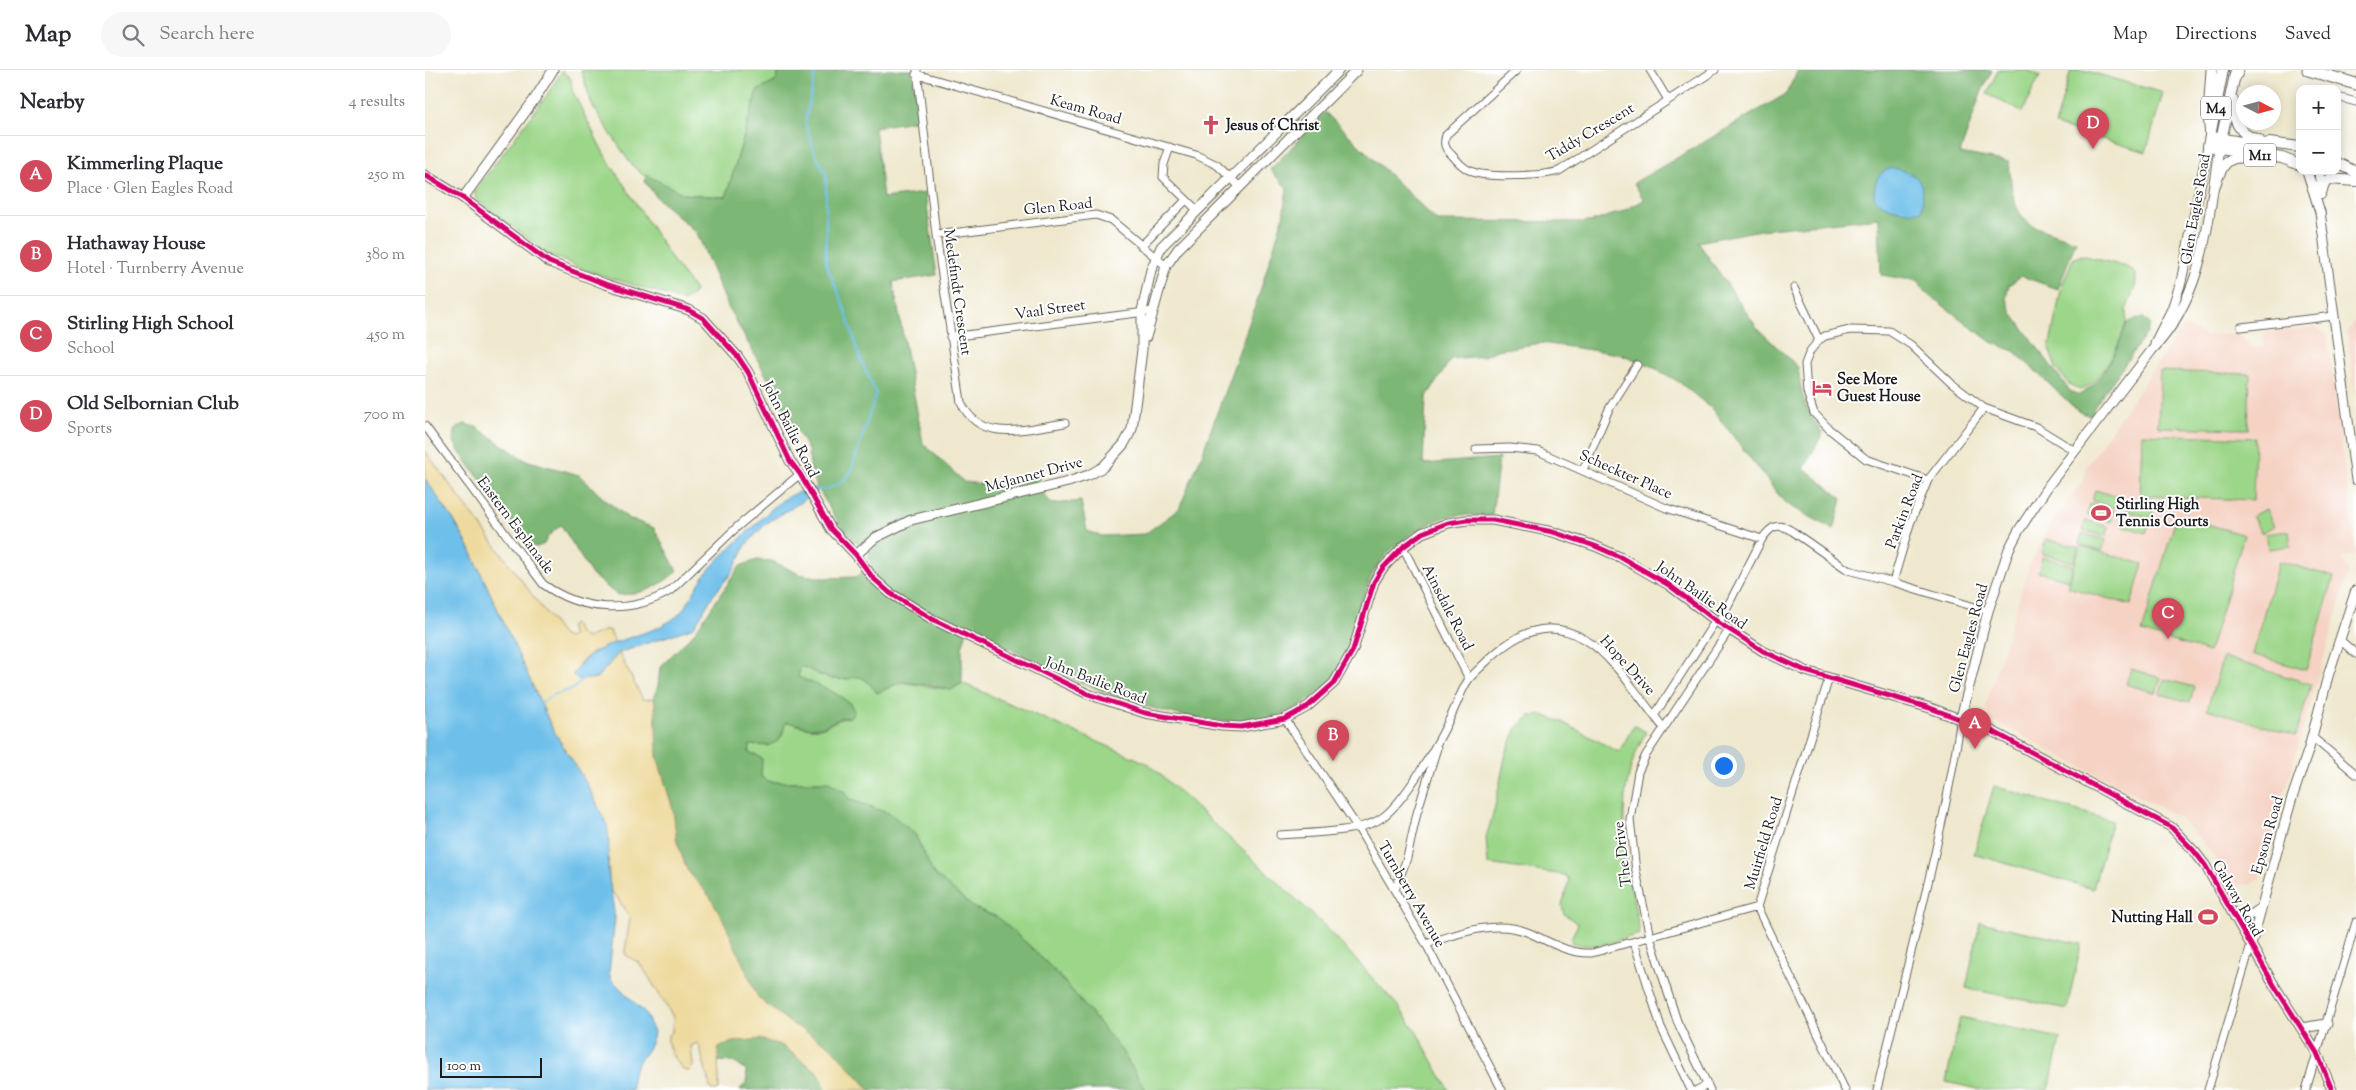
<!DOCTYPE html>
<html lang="en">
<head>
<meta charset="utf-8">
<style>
  :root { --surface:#fff; --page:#f7f7f7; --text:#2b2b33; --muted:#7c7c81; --line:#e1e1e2; --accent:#d1495b }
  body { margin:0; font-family:"Sorts Mill Goudy",serif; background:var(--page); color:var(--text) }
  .controls { position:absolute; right:15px; top:15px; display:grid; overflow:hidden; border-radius:10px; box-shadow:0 2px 12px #0003 }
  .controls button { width:45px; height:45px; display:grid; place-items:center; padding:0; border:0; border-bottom:1px solid var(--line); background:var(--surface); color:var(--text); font:25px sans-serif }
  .compass { position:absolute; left:1811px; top:15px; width:45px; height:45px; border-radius:50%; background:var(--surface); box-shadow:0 2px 12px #0003; rotate:96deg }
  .scale { position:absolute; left:15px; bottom:12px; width:102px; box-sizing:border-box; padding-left:5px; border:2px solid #1c1c1c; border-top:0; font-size:14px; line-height:18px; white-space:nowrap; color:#1c1c1c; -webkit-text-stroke:4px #fff; paint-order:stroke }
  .you { position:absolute; left:1298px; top:695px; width:18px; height:18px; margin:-12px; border:4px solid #fff; border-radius:50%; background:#1a73e8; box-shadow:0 0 0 8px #1a73e833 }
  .badge { display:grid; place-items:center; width:32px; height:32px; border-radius:50%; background:var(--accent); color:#fff; font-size:16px; font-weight:700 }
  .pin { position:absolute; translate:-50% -41px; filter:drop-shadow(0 1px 2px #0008) }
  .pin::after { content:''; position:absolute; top:26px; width:18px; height:15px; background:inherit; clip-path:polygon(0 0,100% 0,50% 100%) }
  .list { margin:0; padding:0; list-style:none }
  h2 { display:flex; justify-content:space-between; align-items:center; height:65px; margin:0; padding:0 20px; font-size:21px }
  h2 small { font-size:16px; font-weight:400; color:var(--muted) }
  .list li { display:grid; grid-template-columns:32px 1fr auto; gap:15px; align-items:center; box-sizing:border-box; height:80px; padding:0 20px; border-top:1px solid var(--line) }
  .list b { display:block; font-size:19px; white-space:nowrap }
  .list p { margin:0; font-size:16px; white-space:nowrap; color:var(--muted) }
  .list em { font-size:16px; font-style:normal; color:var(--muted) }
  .icon { flex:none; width:28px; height:28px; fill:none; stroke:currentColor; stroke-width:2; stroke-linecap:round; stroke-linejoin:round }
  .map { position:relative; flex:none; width:1931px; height:1020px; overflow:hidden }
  header { display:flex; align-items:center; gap:30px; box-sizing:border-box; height:70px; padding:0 25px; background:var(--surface); border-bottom:1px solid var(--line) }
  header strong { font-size:24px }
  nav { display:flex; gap:28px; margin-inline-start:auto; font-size:18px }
  .search { width:350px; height:45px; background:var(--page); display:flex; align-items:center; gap:12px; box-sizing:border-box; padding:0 18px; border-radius:28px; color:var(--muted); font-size:19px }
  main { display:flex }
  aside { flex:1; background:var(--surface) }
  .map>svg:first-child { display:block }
</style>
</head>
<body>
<header>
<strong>Map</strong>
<div class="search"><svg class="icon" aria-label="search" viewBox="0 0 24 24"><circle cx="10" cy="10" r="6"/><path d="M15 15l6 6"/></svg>Search here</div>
<nav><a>Map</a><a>Directions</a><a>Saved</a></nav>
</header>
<main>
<aside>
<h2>Nearby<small>4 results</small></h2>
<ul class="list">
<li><span class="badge">A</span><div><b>Kimmerling Plaque</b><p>Place · Glen Eagles Road</p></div><em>250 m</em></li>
<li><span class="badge">B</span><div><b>Hathaway House</b><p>Hotel · Turnberry Avenue</p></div><em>380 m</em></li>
<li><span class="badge">C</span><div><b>Stirling High School</b><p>School</p></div><em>450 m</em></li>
<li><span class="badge">D</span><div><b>Old Selbornian Club</b><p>Sports</p></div><em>700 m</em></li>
</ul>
</aside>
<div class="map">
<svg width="1931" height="1020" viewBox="0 0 1931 1020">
  <rect width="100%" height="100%" fill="#fff"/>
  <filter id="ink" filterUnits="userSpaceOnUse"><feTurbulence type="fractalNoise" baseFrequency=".02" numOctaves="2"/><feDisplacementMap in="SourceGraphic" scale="10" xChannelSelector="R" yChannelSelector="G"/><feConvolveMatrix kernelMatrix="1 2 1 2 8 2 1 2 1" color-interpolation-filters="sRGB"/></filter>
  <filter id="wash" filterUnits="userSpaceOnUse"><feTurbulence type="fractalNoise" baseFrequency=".0096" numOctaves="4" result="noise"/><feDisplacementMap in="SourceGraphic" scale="20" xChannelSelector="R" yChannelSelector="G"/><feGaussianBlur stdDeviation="1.12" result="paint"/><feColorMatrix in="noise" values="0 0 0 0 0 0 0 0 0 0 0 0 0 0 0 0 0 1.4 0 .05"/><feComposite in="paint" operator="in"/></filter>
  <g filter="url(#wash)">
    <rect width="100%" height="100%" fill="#efe8ce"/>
    <!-- built -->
    <path fill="#f5d2c2" d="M1931 251V329L1922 262Z
      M1758 256 1782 266 1799 264 1815 266 1828 277 1838 278 1840 263 1891 257 1902 265 1931 484 1918 489 1924 501 1835 808 1827 814 1812 816 1804 811 1784 779 1755 748 1565 649 1560 637 1604 497 1625 455 1659 410 1661 397Z"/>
    <!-- green -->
    <path fill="#9cd689" stroke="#5c7952" d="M156 0H355L350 12 332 21 301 127 259 124 220 107 205 93 167 35Z
      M1573 0H1603L1615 6 1597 42 1562 24Z
      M1646 0H1659L1738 23 1721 82 1630 55Z
      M137 1 146 9 147 20 178 82 250 194 270 220 268 225 257 231 245 226 163 201 125 185 51 129 49 122 122 25Z
      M1657 185 1702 197 1711 204C1712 217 1707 225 1702 237 1700 242 1702 247 1701 252 1696 274 1677 313 1655 320L1644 314 1631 298 1624 279 1637 215 1648 189Z
      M1735 301 1825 304 1823 359 1733 357Z
      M1717 364 1830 368 1828 430 1715 426Z
      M1670 420 1694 427 1690 438 1667 431Z
      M1705 431 1729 438 1726 448 1702 441Z
      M1665 434 1689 441 1686 452 1662 445Z
      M1841 439 1849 456 1836 463 1827 446Z
      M1701 445 1725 452 1721 463 1698 456Z
      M1752 445 1819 465 1784 582 1717 562Z
      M1661 450 1684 457 1681 467 1658 460Z
      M1864 461 1866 476 1843 479 1840 464Z
      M1657 463 1681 470 1677 481 1654 474Z
      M1621 469 1653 477 1649 492 1617 484Z
      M1655 476 1718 494 1706 535 1643 517Z
      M1617 487 1648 495 1644 510 1613 502Z
      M1854 491 1909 507 1881 600 1827 584Z
      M1798 587 1886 614 1871 666 1782 639Z
      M376 596C386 600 398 608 408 609 433 613 431 595 452 623L476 612 526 620 537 613 724 694 898 854 973 936 992 963 1024 1020H721L696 980 640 912 608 879 572 847 549 838 508 803 490 764 448 737 425 730 420 722 404 712H346L336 707 324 684 325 675 343 676 357 666 360 654 363 652C374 655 387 661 399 657 408 653 415 648 425 647L426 634 408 622 373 607Z
      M1706 599 1736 608 1731 623 1701 614Z
      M1739 609 1769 617 1765 632 1735 624Z
      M1118 645 1137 652 1194 682 1209 655 1221 662C1184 727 1202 794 1215 864 1192 870 1170 880 1147 873L1146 868 1153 854 1139 844 1137 835 1144 810 1140 805 1063 794 1061 767 1069 741 1081 683 1092 658 1104 646Z
      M1569 716 1687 751 1668 819 1549 784Z
      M1555 852 1656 874 1642 939 1541 918Z
      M1535 947 1635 968 1624 1020H1558L1521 1012Z"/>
    <!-- forest -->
    <path fill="#7db775" stroke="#4c6a48" d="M355 0H487L494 50 450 57 458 128 500 123 512 205 468 212 498 373 539 412 558 414 586 412 614 405 618 423 627 434 656 431 662 461 677 466 720 464 754 439 778 382 833 228 858 147 862 118 845 100 900 42 1012 151 1166 152 1196 142 1219 130 1209 113 1361 24 1373 0H1567L1556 23 1535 83 1584 92C1586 111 1586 140 1604 153 1612 159 1640 167 1651 171L1633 219 1596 206 1584 215 1581 229 1588 245 1645 321 1654 325C1681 310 1691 281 1702 253L1712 248H1719L1725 254 1722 263 1670 336 1665 346 1654 342 1589 281 1566 272 1499 221 1493 211 1456 205 1454 148 1335 160 1273 172 1333 259 1373 297C1377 329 1379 338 1398 363L1379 398 1417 429 1409 460 1360 433 1286 338 1254 312 1224 295 1195 284 1116 273 1072 280 1059 286 1026 289 1001 328 998 394 1074 388 1067 445C1054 446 1035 443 1022 447 993 456 959 479 946 507 940 519 937 533 933 546 927 567 922 588 909 606 828 713 633 602 543 558L537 578V613L526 620 504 615 476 612 452 623C431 595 433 613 409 609 398 608 386 600 376 596L373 607C386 613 429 627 429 643L425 647 416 648 397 657 386 658 363 652 360 654C355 677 345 676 325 675L324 683 332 685 337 689 336 707 346 712H404L420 722 425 730 466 744 490 764 508 803 549 838 572 847 608 879 640 912 696 980 721 1020H445L429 1002 333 928 285 827 262 800 252 772 248 740 232 686 230 632 228 628 233 616 235 597 269 563 315 496 332 490 347 491 374 504 399 508 430 507 447 495 444 489 445 482 426 468 409 446 387 408 383 380 304 239 272 163 233 129 220 112 221 105 259 124 301 127 332 21 350 12Z
      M40 354 51 357 100 390 154 405 177 427 203 448 229 458 252 501C233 518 218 524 192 525L167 505 136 455 123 466 119 474 112 477 105 476 35 383 28 370 31 358Z
      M335 969 356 975 393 1002 401 1020H314L322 1012 321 1000 308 992 293 991V978L308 972Z"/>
    <!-- sand -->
    <path fill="#eeda9e" stroke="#857b5d" d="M0 381 138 566 144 568 148 565 144 557 148 554 155 564 161 568 181 560 185 561 190 573 168 582 153 594 182 598 188 587 194 583 218 630 228 628 230 632 232 686 248 740 252 772 262 800 285 827 298 849 333 928 364 952 405 976 445 1020H401L393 1002 356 975 335 969 308 972 293 978 294 1020H286L274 975 272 973 266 976 268 996 264 1001 258 1000C250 990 241 978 243 965L247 962 248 947 220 901 214 893 201 885 200 881 205 849 192 827 185 822 183 789 172 733 161 713 128 660 44 477 28 449 0 409Z"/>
    <!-- water -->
    <path fill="#6ec0ea" stroke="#456e83" d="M1469 98C1496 105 1500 112 1497 140 1484 144 1458 138 1449 128 1449 113 1452 100 1469 98Z
      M0 409 28 449 44 477 128 660 161 713 182 755 184 770 183 802 190 848 184 903 186 909 220 943 229 962C227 986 204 989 207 1020H0Z
      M386 418H391L392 422 342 453 332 463 321 475 308 501 287 527 269 557 194 583 172 608 155 610 148 605C165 568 220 571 251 547 264 536 268 522 277 509 290 490 310 474 327 458 338 448 348 436 361 428 369 423 378 421 386 418Z"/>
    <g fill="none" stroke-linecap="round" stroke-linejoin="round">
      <!-- stream -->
      <path stroke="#6ec0ea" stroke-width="2" d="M391 0 380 53 392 88 401 104V194L419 236 434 285 451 324 426 402C416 414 408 419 392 420
        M115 633 127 625 148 619 157 609"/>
    </g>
  </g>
  <g filter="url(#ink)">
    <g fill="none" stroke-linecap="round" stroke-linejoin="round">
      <defs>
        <path id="minor" d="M492 0 511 165 536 332C555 375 602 358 640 353
          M1092 0 1021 65C1018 74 1020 79 1027 85 1033 92 1039 99 1048 102 1062 108 1119 106 1134 101L1290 0
          M1225 0 1243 30
          M491 4 771 85 792 95 814 116
          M1912 27 1931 32
          M745 77 739 94 738 107 772 140
          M511 165 671 145 686 150 741 196
          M716 176 761 130
          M1369 218 1394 270
          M1816 257 1909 246
          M525 267 728 241
          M0 356 118 514C155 541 205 545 245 521L312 457 375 404
          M1051 379 1085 378 1113 381 1241 438 1337 469
          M1158 400 1184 339 1212 295
          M1503 410 1441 389 1404 359 1389 343 1382 322 1380 294 1385 281 1394 270 1400 266 1425 260 1464 261 1486 275 1526 313 1559 338 1611 357 1650 381
          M978 477 1044 609
          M1468 512 1485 454 1503 410 1559 338
          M1294 553 1337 469C1346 456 1353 452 1367 461L1423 500 1468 512 1563 541
          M1916 571 1931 584
          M1404 608 1332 837 1420 1020
          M1229 646 1291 550
          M860 649 933 758 1001 874 1077 1020
          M1886 666 1931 704
          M855 765C882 763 933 763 955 749 978 735 1012 675 1024 650 1031 637 1036 620 1044 609 1049 603 1055 598 1060 593 1089 564 1122 546 1161 570 1189 587 1217 632 1239 658
          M970 820 982 788 992 743 1012 678
          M1209 872 1236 957 1266 1020
          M1001 874C1032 864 1070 849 1102 862 1124 871 1142 884 1167 883L1332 837
          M1272 1020 1282 1015
          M1285 1020 1252 951 1225 867 1211 801 1205 749 1213 702 1221 685 1304 560
          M1452 1020C1481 896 1517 774 1536 648
          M1783 1020 1826 875
          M1881 1020 1931 852"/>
        <path id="tertiary" d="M1882 101 1895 142 1931 410
          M1894 101 1896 122
          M0 105 38 128 124 192 180 214 264 240 278 248 313 287 323 302 365 391 375 404 406 459 431 485 448 508 465 523 507 549 663 624 720 643 797 656 816 657 860 649 882 637 909 613 928 580 949 512 957 499 978 477 997 463 1023 453 1042 450H1068L1128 462 1170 476 1195 487 1244 515 1294 553 1338 581 1381 601 1505 638 1567 661 1746 757 1769 781 1780 795 1849 915 1892 983 1907 1020
          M38 128 109 30 128 0
          M721 267 741 196 753 179 932 0
          M1730 273 1747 239 1756 212 1783 76
          M431 485 450 468 486 450 643 412 664 405 678 397 699 374 707 359 717 280V241L726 200 736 177 914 0
          M1536 648 1563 541 1584 479 1594 460 1623 416 1727 280C1780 225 1783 150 1794 78
          M1810 846 1828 844 1835 839
          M1826 875 1866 731 1884 678 1903 606 1931 520
          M1876 958 1902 954"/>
        <path id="primary" d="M1798 0 1783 76 1857 88 1875 95
          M1808 30C1807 48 1814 66 1834 70
          M1786 67 1835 75 1844 73 1875 77
          M1795 75 1811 0
          M1912 93 1931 102
          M1790 115C1796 97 1801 85 1821 88
          M1896 123 1899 113 1904 109 1931 111"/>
        <path id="trunk" d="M1883 0 1931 14
          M1810 7 1813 0
          M1786 67 1784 45 1787 0"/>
      </defs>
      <!-- minor casing -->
      <use href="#minor" stroke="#66635a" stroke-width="9"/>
      <!-- tertiary casing -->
      <use href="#tertiary" stroke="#66635a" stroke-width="11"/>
      <!-- primary casing -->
      <use href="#primary" stroke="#66635a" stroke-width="12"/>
      <!-- trunk casing -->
      <use href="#trunk" stroke="#66635a" stroke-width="13"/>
      <!-- minor -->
      <use href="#minor" stroke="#fff" stroke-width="7"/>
      <!-- tertiary -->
      <use href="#tertiary" stroke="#fff" stroke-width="9"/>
      <!-- primary -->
      <use href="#primary" stroke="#fff" stroke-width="10"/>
      <!-- trunk -->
      <use href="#trunk" stroke="#fff" stroke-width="11"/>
      <defs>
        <path id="cycleway" d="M0 105 38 128 124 192 180 214 264 240 278 248 313 287 323 302 365 391 375 404 406 459 431 485 448 508 465 523 507 549 663 624 720 643 797 656 816 657 860 649 882 637 909 613 928 580 949 512 957 499 978 477 997 463 1023 453 1042 450H1068L1128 462 1170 476 1195 487 1244 515 1294 553 1338 581 1381 601 1505 638 1567 661 1746 757 1769 781 1780 795 1849 915 1892 983 1907 1020"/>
      </defs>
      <!-- cycleway casing -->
      <use href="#cycleway" stroke="#fff" stroke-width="8"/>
      <!-- cycleway -->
      <use href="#cycleway" stroke="#d6006c" stroke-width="5"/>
    </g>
  </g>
  <!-- icons -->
  <defs>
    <symbol id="church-bare" viewBox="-9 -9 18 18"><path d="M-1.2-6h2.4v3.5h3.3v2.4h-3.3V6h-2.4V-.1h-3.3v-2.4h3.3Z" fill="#d1495b" stroke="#fff" stroke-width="2.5" paint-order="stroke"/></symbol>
    <symbol id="hotel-bare" viewBox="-9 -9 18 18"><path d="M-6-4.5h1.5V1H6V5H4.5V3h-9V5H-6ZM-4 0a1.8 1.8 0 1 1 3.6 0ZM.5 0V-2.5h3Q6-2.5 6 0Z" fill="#d1495b" stroke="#fff" stroke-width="2.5" paint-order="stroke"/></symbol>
    <symbol id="stadium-bare" viewBox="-9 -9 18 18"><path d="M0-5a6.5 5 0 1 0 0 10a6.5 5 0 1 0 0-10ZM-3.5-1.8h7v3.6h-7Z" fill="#d1495b" stroke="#fff" stroke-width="2.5" paint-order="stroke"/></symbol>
  </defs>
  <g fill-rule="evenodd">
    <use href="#church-bare" x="772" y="41" width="28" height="28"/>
    <use href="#hotel-bare" x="1383" y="304" width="28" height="28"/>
    <use href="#stadium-bare" x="1662" y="429" width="28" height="28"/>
    <use href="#stadium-bare" x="1769" y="833" width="28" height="28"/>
  </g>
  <g text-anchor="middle" stroke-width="4" stroke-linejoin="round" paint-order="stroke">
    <!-- shield labels -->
    <g fill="#fff" stroke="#606060" stroke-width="1">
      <rect x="1776" y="26.5" width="30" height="23" rx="4"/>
      <rect x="1819" y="73.5" width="32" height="23" rx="4"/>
    </g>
    <g font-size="14" font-weight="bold" fill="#1c1c1c">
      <text x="1791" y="43">M4</text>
      <text x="1835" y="90">M11</text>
    </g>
    <!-- street labels -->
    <g font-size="15" fill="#1c1c1c" stroke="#fff">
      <text transform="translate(661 39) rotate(16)" y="5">Keam Road</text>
      <text transform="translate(1165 62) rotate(-31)" y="5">Tiddy Crescent</text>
      <text transform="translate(633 136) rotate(-6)" y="5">Glen Road</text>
      <text transform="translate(1770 139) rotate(-80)" y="5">Glen Eagles Road</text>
      <text transform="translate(533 222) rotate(82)" y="5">Medefindt Crescent</text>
      <text transform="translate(625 239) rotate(-8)" y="5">Vaal Street</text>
      <text transform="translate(366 359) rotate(63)" y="5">John Bailie Road</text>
      <text transform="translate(609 404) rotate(-15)" y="5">McJannet Drive</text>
      <text transform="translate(1201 404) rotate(24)" y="5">Scheckter Place</text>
      <text transform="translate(1479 441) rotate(-69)" y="5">Parkin Road</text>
      <text transform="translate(91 455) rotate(53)" y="5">Eastern Esplanade</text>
      <text transform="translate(1277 525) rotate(35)" y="5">John Bailie Road</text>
      <text transform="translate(1023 537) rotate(63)" y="5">Ainsdale Road</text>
      <text transform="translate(1543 568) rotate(-75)" y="5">Glen Eagles Road</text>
      <text transform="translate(1203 595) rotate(48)" y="5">Hope Drive</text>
      <text transform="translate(671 610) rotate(21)" y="5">John Bailie Road</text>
      <text transform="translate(1842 765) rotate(-74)" y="5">Epsom Road</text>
      <text transform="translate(1338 773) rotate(-73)" y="5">Muirfield Road</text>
      <text transform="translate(1197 784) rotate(-97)" y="5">The Drive</text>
      <text transform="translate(987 824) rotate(60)" y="5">Turnberry Avenue</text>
      <text transform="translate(1813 828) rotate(60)" y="5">Galway Road</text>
    </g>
    <!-- poi labels -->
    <g font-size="15" font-weight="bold" fill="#1c1c1c" stroke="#fff" text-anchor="start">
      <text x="801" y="60">Jesus of Christ</text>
      <text x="1412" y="314">See More<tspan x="1412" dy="17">Guest House</tspan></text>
      <text x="1691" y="439">Stirling High<tspan x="1691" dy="17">Tennis Courts</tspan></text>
      <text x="1768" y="852" text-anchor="end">Nutting Hall</text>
    </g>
  </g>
</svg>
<div class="controls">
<button>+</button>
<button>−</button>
</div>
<svg class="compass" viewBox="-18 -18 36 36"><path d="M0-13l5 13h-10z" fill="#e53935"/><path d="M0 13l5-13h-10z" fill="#7c7c81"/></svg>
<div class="scale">100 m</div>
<div class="you"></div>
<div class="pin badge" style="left:1550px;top:679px">A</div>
<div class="pin badge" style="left:908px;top:691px">B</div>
<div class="pin badge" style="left:1743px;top:569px">C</div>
<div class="pin badge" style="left:1668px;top:79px">D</div>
</div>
</main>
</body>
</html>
